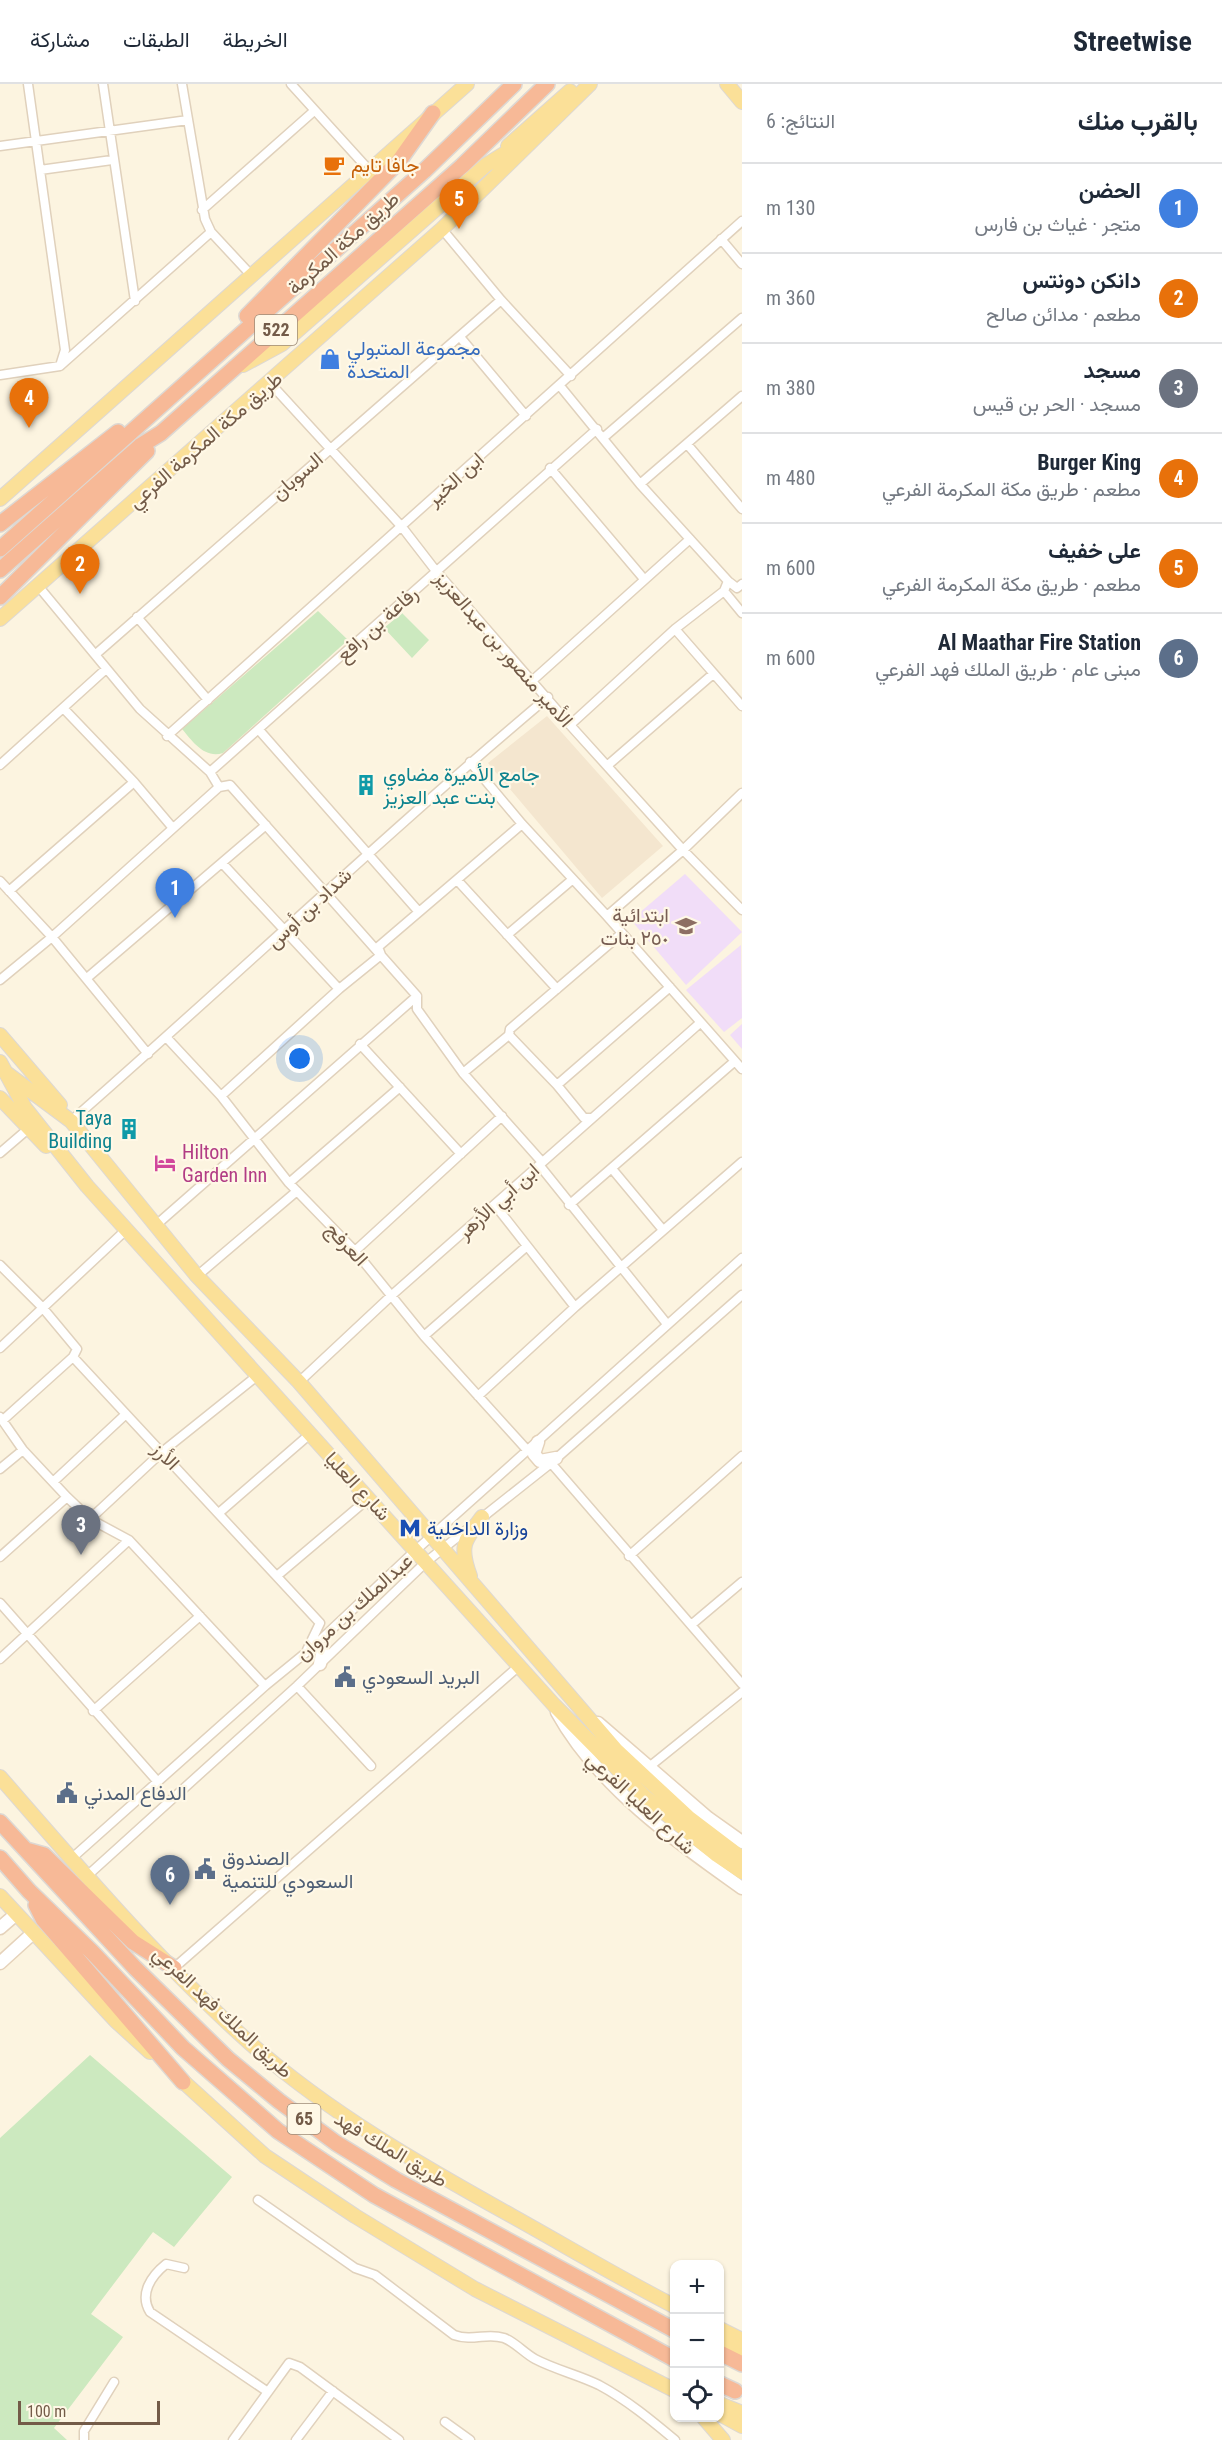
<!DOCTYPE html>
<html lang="ar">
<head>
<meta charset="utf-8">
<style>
  :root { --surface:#fff; --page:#f6f6f7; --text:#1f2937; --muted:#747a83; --line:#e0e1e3; --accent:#794d3d }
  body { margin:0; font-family:"Roboto Condensed",Vazirmatn,sans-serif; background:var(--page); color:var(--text); direction:rtl }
  .controls { position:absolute; right:18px; bottom:18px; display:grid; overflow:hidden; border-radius:12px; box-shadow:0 2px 4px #0004 }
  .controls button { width:54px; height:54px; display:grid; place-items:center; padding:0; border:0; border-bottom:2px solid var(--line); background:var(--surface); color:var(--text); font:30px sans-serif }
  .scale { position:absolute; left:18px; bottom:15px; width:142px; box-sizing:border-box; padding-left:6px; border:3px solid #735b48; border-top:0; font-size:16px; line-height:21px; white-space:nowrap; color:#735b48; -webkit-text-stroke:4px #fff8e6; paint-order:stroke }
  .you { position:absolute; left:300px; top:975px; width:21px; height:21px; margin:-15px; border:4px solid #fff; border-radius:50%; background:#1a73e8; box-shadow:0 0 0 9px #1a73e833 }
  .badge { display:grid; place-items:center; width:39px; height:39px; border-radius:50%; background:var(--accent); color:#fff; font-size:20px; font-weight:700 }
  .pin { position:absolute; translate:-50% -50px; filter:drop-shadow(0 2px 3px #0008) }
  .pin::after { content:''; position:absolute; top:32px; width:21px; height:18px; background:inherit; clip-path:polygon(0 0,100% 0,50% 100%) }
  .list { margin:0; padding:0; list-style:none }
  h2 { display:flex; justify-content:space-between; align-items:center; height:78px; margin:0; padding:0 24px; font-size:26px }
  h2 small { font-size:20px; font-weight:400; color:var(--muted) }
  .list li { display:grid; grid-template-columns:39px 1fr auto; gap:18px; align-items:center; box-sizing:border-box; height:90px; padding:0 24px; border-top:2px solid var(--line) }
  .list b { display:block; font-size:22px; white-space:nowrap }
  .list p { margin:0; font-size:20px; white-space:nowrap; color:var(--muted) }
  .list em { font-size:20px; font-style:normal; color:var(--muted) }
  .icon { flex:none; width:33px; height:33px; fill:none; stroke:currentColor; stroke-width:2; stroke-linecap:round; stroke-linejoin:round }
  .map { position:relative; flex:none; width:742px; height:2356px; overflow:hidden; direction:ltr }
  header { display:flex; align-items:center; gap:36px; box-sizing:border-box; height:84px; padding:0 30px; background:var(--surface); border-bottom:2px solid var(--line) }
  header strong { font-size:28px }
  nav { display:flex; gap:33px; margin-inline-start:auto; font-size:21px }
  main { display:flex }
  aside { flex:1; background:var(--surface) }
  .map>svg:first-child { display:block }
</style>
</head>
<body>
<header>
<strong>Streetwise</strong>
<nav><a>الخريطة</a><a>الطبقات</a><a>مشاركة</a></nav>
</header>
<main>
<aside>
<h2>بالقرب منك<small>النتائج: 6</small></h2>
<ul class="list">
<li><span class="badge" style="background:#3f7fe0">1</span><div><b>الحضن</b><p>متجر · غياث بن فارس</p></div><em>130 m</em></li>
<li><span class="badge" style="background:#e8710a">2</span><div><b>دانكن دونتس</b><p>مطعم · مدائن صالح</p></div><em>360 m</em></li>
<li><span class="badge" style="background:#6b7280">3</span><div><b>مسجد</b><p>مسجد · الحر بن قيس</p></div><em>380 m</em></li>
<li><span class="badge" style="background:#e8710a">4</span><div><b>Burger King</b><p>مطعم · طريق مكة المكرمة الفرعي</p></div><em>480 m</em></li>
<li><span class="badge" style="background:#e8710a">5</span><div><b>على خفيف</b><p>مطعم · طريق مكة المكرمة الفرعي</p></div><em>600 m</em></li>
<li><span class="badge" style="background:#5c6f8a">6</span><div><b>Al Maathar Fire Station</b><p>مبنى عام · طريق الملك فهد الفرعي</p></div><em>600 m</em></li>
</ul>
</aside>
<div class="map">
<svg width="742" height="2356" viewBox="0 0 742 2356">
  <rect width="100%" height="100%" fill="#fcf4e0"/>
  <!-- residential -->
  <path fill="#f4e6cf" d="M547 632 663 762 602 814 488 679Z"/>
  <!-- education -->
  <path fill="#f1ddf8" d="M685 790 742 848 686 901 631 836Z
    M741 861 742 934 724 948 686 906Z
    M742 940V965L730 951Z"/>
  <!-- green -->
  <path fill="#cce9bf" d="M318 527 348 556 223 669C205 675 193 658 182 645Z
    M402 529 429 556 412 574 384 544Z
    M90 1971 232 2093 174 2163 153 2148 91 2230 123 2253 54 2344 67 2356H0V2054Z"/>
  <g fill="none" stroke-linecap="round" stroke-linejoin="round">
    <defs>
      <path id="street" d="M28 0 65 266 60 282
        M103 0 135 217
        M182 0 205 135 211 148 251 191
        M291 0 369 86
        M0 62 188 36
        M40 86 112 76
        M202 126 314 27
        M442 145 501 216 571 292
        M721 155 742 180
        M460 253 526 332
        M0 291 60 282 211 148
        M270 299 402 443 436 487 570 641 683 766 742 826
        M560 302 640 400 728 497 737 504 742 500
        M603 354 742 234
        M687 360 742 425
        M550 384 644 495
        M640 400 742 312
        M39 503 140 625 210 688 219 703
        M724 507 742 529
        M137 533 208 616
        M675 545 742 622
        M96 570 501 216
        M533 596 690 455
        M65 626 134 698 172 743
        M570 641 675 545 724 507 728 497
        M259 646 419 828
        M167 652 742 137
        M470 678 522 740 607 832 742 985
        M0 681 106 585
        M608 681 713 590
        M210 688 597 345
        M222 779 339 905
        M0 797 52 853 148 970
        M458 797 557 905
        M9 807 134 698
        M607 832 683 766 742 709
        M507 851 573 795
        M87 894 266 741
        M0 896 52 853 219 703 230 701 417 912V925L463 989 542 1078
        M509 951 557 1001 584 1034H592
        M166 953 221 1012 289 1099 355 1167 424 1252 528 1367
        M360 960 461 1070
        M463 989 509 951 510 945 621 850
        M557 1001 670 903
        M221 1012 339 905 381 871 378 863 522 740
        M71 1037C231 897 385 750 548 613
        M0 1069 28 1045
        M540 1082 667 1240
        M613 1086 663 1146
        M289 1099 400 1003
        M495 1121 575 1223
        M569 1121 735 977
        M155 1142 417 912
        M355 1167 502 1032
        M0 1181 42 1223 77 1265 73 1273 320 1539 307 1566
        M197 1192 297 1107
        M424 1252 527 1162
        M0 1264 127 1145
        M299 1298 392 1211 700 939
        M478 1312 575 1223 742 1078
        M0 1333 23 1366 67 1413 90 1435 129 1456 265 1602
        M3 1336 73 1273
        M551 1379 742 1600
        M0 1385 23 1366
        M53 1398 126 1330
        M220 1428 310 1350
        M90 1435 162 1368 258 1291
        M629 1472 742 1372
        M0 1473 67 1413
        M278 1491 369 1414
        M0 1519 158 1698
        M691 1541 742 1498
        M0 1575 129 1456
        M297 1602 371 1682
        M93 1627 200 1532
        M649 1683 742 1608
        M71 1775 265 1602 314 1562 416 1466 742 1174
        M87 1792 297 1602 426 1478 551 1379 742 1211
        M174 1884 519 1582
        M258 2116 355 2184 375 2191 454 2251C474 2258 486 2248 504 2254 515 2258 524 2269 535 2275 556 2286 579 2291 599 2301 627 2316 651 2336 675 2356
        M184 2184 166 2180C151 2192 139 2210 150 2228L268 2308
        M445 2338 470 2356
        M84 2356V2347L114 2298
        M233 2356 289 2279 300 2283 399 2356
        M296 2356 333 2307"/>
      <path id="secondary" d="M538 1358 534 1370 540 1377 556 1374
        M314 1562 323 1565 320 1580
        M557 1628C598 1702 674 1756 742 1804
        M598 1639 708 1734 742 1758
        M0 1844 15 1831
        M0 1879 33 1849"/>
      <path id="primary" d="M727 0 742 18
        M508 62 570 7
        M243 281 282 260 486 81 520 60
        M0 415 467 0
        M0 535 442 145 590 0
        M0 951 60 1021
        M0 978 25 1024 87 1102 554 1621 645 1713 717 1771 742 1788
        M5 988 71 1037 197 1192 299 1298 617 1667 688 1733 742 1774
        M0 1014 46 1062
        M470 1492C459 1462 464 1457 482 1433
        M0 1693C80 1785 160 1879 251 1960 329 2029 422 2082 512 2132 566 2162 619 2194 674 2222
        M0 1812 116 1937 150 1968
        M176 1991 265 2072 355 2132 475 2205 674 2306
        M720 2245 742 2256
        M720 2255 742 2269
        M720 2320 742 2329
        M720 2330 742 2342
        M704 2334 723 2356"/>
      <path id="highway" d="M247 232 399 77 433 29
        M0 440 118 348
        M0 465 424 87 514 0
        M0 486 140 362 161 349 462 82 547 0
        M0 513 147 367
        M0 1738 135 1884 228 1975 279 2017 336 2059 396 2096 674 2246
        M26 1766 44 1771 133 1858 174 1884
        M0 1774 29 1807 92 1868 183 1964 278 2047 374 2111 674 2275
        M36 1821 43 1835 183 1998
        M720 2269 742 2280
        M720 2300 735 2307"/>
    </defs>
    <!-- street casing -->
    <use href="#street" stroke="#e0d1bc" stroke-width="11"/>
    <!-- secondary casing -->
    <use href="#secondary" stroke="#e5d2ba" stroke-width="15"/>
    <!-- primary casing -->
    <use href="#primary" stroke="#ddd8d3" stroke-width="16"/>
    <!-- highway casing -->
    <use href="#highway" stroke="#ddd8d3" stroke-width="18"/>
    <!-- street -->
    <use href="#street" stroke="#fff" stroke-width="8"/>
    <!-- secondary -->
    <use href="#secondary" stroke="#fff" stroke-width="12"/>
    <!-- primary -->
    <use href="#primary" stroke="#fbe098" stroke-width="14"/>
    <!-- highway -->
    <use href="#highway" stroke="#f7b997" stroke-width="15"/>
  </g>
  <!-- icons -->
  <defs>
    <symbol id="cafe-bare" viewBox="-9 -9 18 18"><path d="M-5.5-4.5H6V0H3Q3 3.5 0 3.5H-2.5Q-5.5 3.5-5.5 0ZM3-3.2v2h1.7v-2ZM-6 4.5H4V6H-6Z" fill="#e8710a" stroke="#fff8e6" stroke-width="2.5" paint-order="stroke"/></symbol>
    <symbol id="shop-bare" viewBox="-9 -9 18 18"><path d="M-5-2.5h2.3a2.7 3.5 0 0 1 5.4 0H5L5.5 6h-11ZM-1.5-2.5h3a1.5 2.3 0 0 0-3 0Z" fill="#3f7fe0" stroke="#fff8e6" stroke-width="2.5" paint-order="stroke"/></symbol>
    <symbol id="building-bare" viewBox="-9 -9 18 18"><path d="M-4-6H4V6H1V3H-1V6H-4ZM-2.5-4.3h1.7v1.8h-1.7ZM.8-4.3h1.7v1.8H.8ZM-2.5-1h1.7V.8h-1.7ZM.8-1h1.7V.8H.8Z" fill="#0f9aa8" stroke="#fff8e6" stroke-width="2.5" paint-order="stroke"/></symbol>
    <symbol id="school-bare" viewBox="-9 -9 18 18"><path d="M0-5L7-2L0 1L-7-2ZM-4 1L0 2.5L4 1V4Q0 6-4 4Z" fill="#8d6e63" stroke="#fff8e6" stroke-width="2.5" paint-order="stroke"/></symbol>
    <symbol id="hotel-bare" viewBox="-9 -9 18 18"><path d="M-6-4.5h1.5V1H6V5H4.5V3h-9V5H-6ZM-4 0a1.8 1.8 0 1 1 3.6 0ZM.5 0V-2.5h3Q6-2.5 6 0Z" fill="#d1479c" stroke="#fff8e6" stroke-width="2.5" paint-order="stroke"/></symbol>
    <symbol id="metro-bare" viewBox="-9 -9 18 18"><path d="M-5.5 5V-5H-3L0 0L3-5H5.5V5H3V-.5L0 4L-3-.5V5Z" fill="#1a4fb4" stroke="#fff8e6" stroke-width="2.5" paint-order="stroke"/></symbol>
    <symbol id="civic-bare" viewBox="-9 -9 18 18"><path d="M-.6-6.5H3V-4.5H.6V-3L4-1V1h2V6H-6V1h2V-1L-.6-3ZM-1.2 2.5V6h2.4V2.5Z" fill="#5c6f8a" stroke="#fff8e6" stroke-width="2.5" paint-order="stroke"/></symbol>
  </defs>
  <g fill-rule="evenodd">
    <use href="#cafe-bare" x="319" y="66" width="30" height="30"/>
    <use href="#shop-bare" x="315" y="260" width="30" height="30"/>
    <use href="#building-bare" x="351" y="686" width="30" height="30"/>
    <use href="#school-bare" x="671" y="827" width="30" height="30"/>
    <use href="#building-bare" x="114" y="1030" width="30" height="30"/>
    <use href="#hotel-bare" x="150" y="1064" width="30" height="30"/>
    <use href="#metro-bare" x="395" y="1429" width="30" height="30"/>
    <use href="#civic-bare" x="330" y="1578" width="30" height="30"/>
    <use href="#civic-bare" x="52" y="1694" width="30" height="30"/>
    <use href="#civic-bare" x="190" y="1770" width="30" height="30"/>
  </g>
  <g text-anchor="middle" stroke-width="4.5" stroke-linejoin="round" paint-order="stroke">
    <!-- shield labels -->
    <g fill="#fff8e6" stroke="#9d8a77" stroke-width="1.5">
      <rect x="255" y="231" width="42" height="30" rx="4.5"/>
      <rect x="287.5" y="2020" width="33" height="30" rx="4.5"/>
    </g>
    <g font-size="18" font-weight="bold" fill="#735b48">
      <text x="276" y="252">522</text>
      <text x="304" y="2041">65</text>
    </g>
    <!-- food labels -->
    <g font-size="20" fill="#c56008" stroke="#fff8e6" text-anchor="start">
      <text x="351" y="88">جافا تايم</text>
    </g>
    <!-- street labels -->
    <g font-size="20" fill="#735b48" stroke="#fff8e6">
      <text transform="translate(343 159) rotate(-42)" y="7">طريق مكة المكرمة</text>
      <text transform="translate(205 356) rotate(-41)" y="7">طريق مكة المكرمة الفرعي</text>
      <text transform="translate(297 392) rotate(-41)" y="7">السوبان</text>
      <text transform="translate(455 395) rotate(-42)" y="7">ابن الخير</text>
      <text transform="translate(377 540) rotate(-42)" y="7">رفاعة بن رافع</text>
      <text transform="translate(504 565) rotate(49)" y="7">الأمير منصور بن عبدالعزيز</text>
      <text transform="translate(309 824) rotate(-43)" y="7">شداد بن أوس</text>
      <text transform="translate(498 1117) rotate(-42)" y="7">ابن أبي الأزهر</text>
      <text transform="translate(347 1160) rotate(47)" y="7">العرفج</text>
      <text transform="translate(166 1372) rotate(46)" y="7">الأرز</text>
      <text transform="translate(358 1402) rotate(47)" y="7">شارع العليا</text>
      <text transform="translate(354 1523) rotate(-42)" y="7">عبدالملك بن مروان</text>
      <text transform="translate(641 1719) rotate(43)" y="7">شارع العليا الفرعي</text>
      <text transform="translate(223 1928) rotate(43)" y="7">طريق الملك فهد الفرعي</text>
      <text transform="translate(391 2065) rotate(31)" y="7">طريق الملك فهد</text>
    </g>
    <!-- shop labels -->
    <g font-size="20" fill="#366cbe" stroke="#fff8e6" text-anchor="start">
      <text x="347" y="271">مجموعة المتبولي<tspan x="347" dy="23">المتحدة</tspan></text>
    </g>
    <!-- culture labels -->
    <g font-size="20" fill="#0d838f" stroke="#fff8e6" text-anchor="start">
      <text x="383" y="697">جامع الأميرة مضاوي<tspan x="383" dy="23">بنت عبد العزيز</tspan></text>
      <text x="112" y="1041" text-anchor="end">Taya<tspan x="112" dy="23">Building</tspan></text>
    </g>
    <!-- education labels -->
    <g font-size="20" fill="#785e54" stroke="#fff8e6" text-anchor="end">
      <text x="669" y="838">ابتدائية<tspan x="669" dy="23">٢٥٠ بنات</tspan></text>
    </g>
    <!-- hotel labels -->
    <g font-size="20" fill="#b23c85" stroke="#fff8e6" text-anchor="start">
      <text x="182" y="1075">Hilton<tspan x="182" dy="23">Garden Inn</tspan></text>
    </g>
    <!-- transit labels -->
    <g font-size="20" fill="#164399" stroke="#fff8e6" text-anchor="start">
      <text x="427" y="1451">وزارة الداخلية</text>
    </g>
    <!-- service labels -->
    <g font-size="20" fill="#4e5e75" stroke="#fff8e6" text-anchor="start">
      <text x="362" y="1600">البريد السعودي</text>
      <text x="84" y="1716">الدفاع المدني</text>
      <text x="222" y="1781">الصندوق<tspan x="222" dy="23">السعودي للتنمية</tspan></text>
    </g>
  </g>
</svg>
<div class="controls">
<button>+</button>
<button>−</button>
<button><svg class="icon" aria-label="locate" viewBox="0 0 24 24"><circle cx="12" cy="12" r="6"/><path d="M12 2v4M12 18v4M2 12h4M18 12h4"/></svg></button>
</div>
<div class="scale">100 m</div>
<div class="you"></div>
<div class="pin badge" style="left:175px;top:834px;background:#3f7fe0">1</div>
<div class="pin badge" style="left:80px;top:510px;background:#e8710a">2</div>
<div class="pin badge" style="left:81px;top:1471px;background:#6b7280">3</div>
<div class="pin badge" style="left:29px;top:344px;background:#e8710a">4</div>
<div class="pin badge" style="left:459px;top:145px;background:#e8710a">5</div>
<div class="pin badge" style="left:170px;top:1821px;background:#5c6f8a">6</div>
</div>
</main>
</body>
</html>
